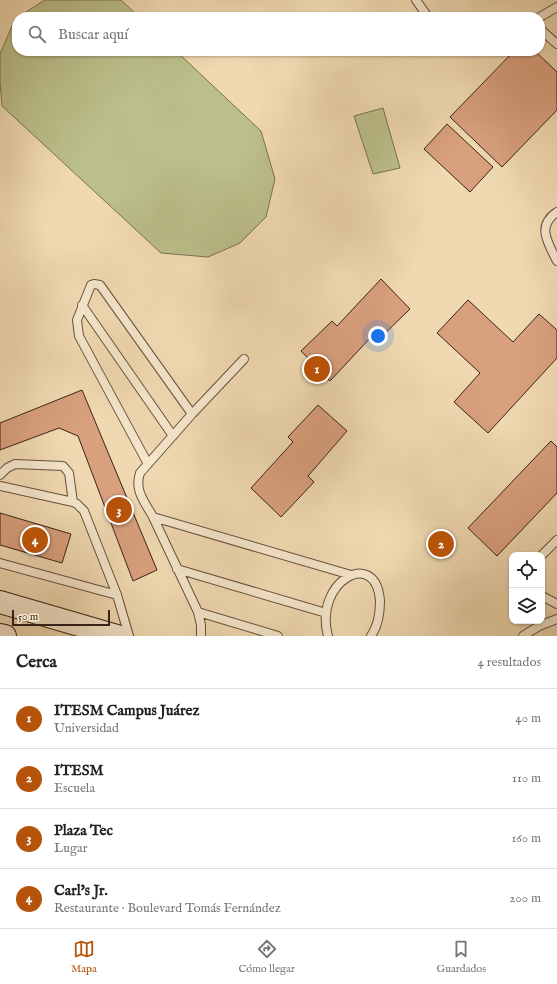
<!DOCTYPE html>
<html lang="es">
<head>
<meta charset="utf-8">
<style>
  :root { --surface:#fff; --page:#f2f2f2; --text:#222; --muted:#767676; --line:#e0e0e0; --accent:#b45309 }
  body { margin:0; font-family:"IM FELL English",serif; background:var(--page); color:var(--text) }
  .controls { position:absolute; right:12px; bottom:12px; display:grid; overflow:hidden; border-radius:8px; box-shadow:0 1px 3px #0004 }
  .controls button { width:36px; height:36px; display:grid; place-items:center; padding:0; border:0; border-bottom:1px solid var(--line); background:var(--surface); color:var(--text); font:20px sans-serif }
  .scale { position:absolute; left:12px; bottom:10px; width:98px; box-sizing:border-box; padding-left:4px; border:2px solid #3a2319; border-top:0; font-size:11px; line-height:14px; white-space:nowrap; color:#3a2319; -webkit-text-stroke:3px #f5e6cc; paint-order:stroke }
  .you { position:absolute; left:378px; top:336px; width:14px; height:14px; margin:-10px; border:3px solid #fff; border-radius:50%; background:#1a73e8; box-shadow:0 0 0 6px #1a73e833 }
  .badge { display:grid; place-items:center; width:26px; height:26px; border-radius:50%; background:var(--accent); color:#fff; font-size:13px; font-weight:700 }
  .pin { position:absolute; translate:-50% -50%; border:2px solid #fff; box-shadow:0 1px 4px #0006 }
  .list { margin:0; padding:0; list-style:none }
  h2 { display:flex; justify-content:space-between; align-items:center; height:52px; margin:0; padding:0 16px; font-size:17px }
  h2 small { font-size:13px; font-weight:400; color:var(--muted) }
  .list li { display:grid; grid-template-columns:26px 1fr auto; gap:12px; align-items:center; box-sizing:border-box; height:60px; padding:0 16px; border-top:1px solid var(--line) }
  .list b { display:block; font-size:15px; white-space:nowrap }
  .list p { margin:0; font-size:13px; white-space:nowrap; color:var(--muted) }
  .list em { font-size:13px; font-style:normal; color:var(--muted) }
  .icon { flex:none; width:22px; height:22px; fill:none; stroke:currentColor; stroke-width:2; stroke-linecap:round; stroke-linejoin:round }
  .map { position:relative; flex:none; width:557px; height:636px; overflow:hidden }
  .search { position:absolute; background:var(--surface); box-shadow:0 1px 3px #0004; left:12px; right:12px; top:12px; height:44px; display:flex; align-items:center; gap:10px; box-sizing:border-box; padding:0 14px; border-radius:16px; color:var(--muted); font-size:15px }
  .sheet { height:292px; background:var(--surface) }
  nav { display:flex; justify-content:space-around; align-items:center; box-sizing:border-box; height:56px; border-top:1px solid var(--line); background:var(--surface); font-size:11px; color:var(--muted) }
  nav a { display:grid; justify-items:center; gap:2px }
  nav .on { color:var(--accent) }
  .map>svg:first-child { display:block }
</style>
</head>
<body>
<div class="map">
<svg width="557" height="636" viewBox="0 0 557 636">
  <rect width="100%" height="100%" fill="#f0d9b1"/>
  <filter id="stains"><feTurbulence type="fractalNoise" baseFrequency=".005" numOctaves="4"/><feColorMatrix values="0 0 0 0 .2 0 0 0 0 .09 0 0 0 0 .02 0 0 0 .5 -.17"/></filter>
  <radialGradient id="worn" r=".72"><stop offset=".6" stop-color="#630" stop-opacity="0"/><stop offset="1" stop-color="#630" stop-opacity=".3"/></radialGradient>
  <!-- green -->
  <path fill="#bbbf8a" stroke="#7a7152" d="M45 0H121L139 17H18Z
    M17 18V51H176L261 131 275 179 266 217 240 243 208 257 161 253 2 106 0 82V54L15 19Z
    M383 108 400 168 373 174 354 116Z"/>
  <!-- building -->
  <path fill="#d9a07d" stroke="#3a2319" d="M514 51H535L557 72V110L502 167 450 117Z
    M447 124 493 167 470 192 424 149Z
    M381 279 410 309 378 340 373 335 330 381 301 351 332 321 337 326Z
    M468 300 513 342 539 314 557 330V358L488 433 454 402 480 373 437 333Z
    M82 390 157 570 133 581 78 436 59 428 0 450V423Z
    M318 405 347 431 308 476 314 482 281 517 251 488 293 442 288 437Z
    M551 441 557 447V493L497 556 468 528Z
    M0 513 71 534 62 563 0 545Z"/>
  <g fill="none" stroke-linecap="round" stroke-linejoin="round">
    <defs>
      <path id="service" d="M416 0 428 17
        M540 17 557 7
        M540 29 557 44
        M557 212C536 226 548 243 557 261
        M82 305 173 436
        M244 359 192 414 140 473C134 491 145 502 153 517L351 575
        M148 464 79 336 77 320 91 285 94 284 100 285 192 414
        M0 475 7 468 15 464 63 466 69 473 73 502
        M0 486 73 502 77 504 84 511 117 595 129 636
        M153 517 198 612 201 625V636
        M542 555 557 540
        M0 563 117 595
        M177 569 326 613
        M542 596 557 604
        M198 612 278 636
        M328 636C313 582 376 546 380 601 380 613 378 626 371 636
        M523 636 539 626 557 619"/>
      <path id="secondary" d="M0 602 117 636
        M0 635 5 636"/>
    </defs>
    <!-- service casing -->
    <use href="#service" stroke="#68503f" stroke-width="10"/>
    <!-- secondary casing -->
    <use href="#secondary" stroke="#3a2319" stroke-width="24"/>
    <!-- service -->
    <use href="#service" stroke="#f5e6cc" stroke-width="8"/>
    <!-- secondary -->
    <use href="#secondary" stroke="#f5e6cc" stroke-width="22"/>
  </g>
  <rect width="100%" height="100%" filter="url(#stains)"/>
  <rect width="100%" height="100%" fill="url(#worn)"/>
</svg>
<div class="controls">
<button><svg class="icon" aria-label="locate" viewBox="0 0 24 24"><circle cx="12" cy="12" r="6"/><path d="M12 2v4M12 18v4M2 12h4M18 12h4"/></svg></button>
<button><svg class="icon" aria-label="layers" viewBox="0 0 24 24"><path d="M12 4l9 5-9 5-9-5zM3 14l9 5 9-5"/></svg></button>
</div>
<div class="scale">50 m</div>
<div class="you"></div>
<div class="pin badge" style="left:317px;top:369px">1</div>
<div class="pin badge" style="left:441px;top:544px">2</div>
<div class="pin badge" style="left:119px;top:510px">3</div>
<div class="pin badge" style="left:35px;top:540px">4</div>
<div class="search"><svg class="icon" aria-label="search" viewBox="0 0 24 24"><circle cx="10" cy="10" r="6"/><path d="M15 15l6 6"/></svg>Buscar aquí</div>
</div>
<section class="sheet">
<h2>Cerca<small>4 resultados</small></h2>
<ul class="list">
<li><span class="badge">1</span><div><b>ITESM Campus Juárez</b><p>Universidad</p></div><em>40 m</em></li>
<li><span class="badge">2</span><div><b>ITESM</b><p>Escuela</p></div><em>110 m</em></li>
<li><span class="badge">3</span><div><b>Plaza Tec</b><p>Lugar</p></div><em>160 m</em></li>
<li><span class="badge">4</span><div><b>Carl's Jr.</b><p>Restaurante · Boulevard Tomás Fernández</p></div><em>200 m</em></li>
</ul>
</section>
<nav>
<a class="on"><svg class="icon" aria-label="map" viewBox="0 0 24 24"><path d="M3 6l6-2 6 2 6-2v14l-6 2-6-2-6 2zM9 4v14M15 6v14"/></svg>Mapa</a>
<a><svg class="icon" aria-label="directions" viewBox="0 0 24 24"><path d="M12 3l9 9-9 9-9-9zM9 14v-3h6M13 9l2 2-2 2"/></svg>Cómo llegar</a>
<a><svg class="icon" aria-label="saved" viewBox="0 0 24 24"><path d="M7 4h10v16l-5-4-5 4z"/></svg>Guardados</a>
</nav>
</body>
</html>
